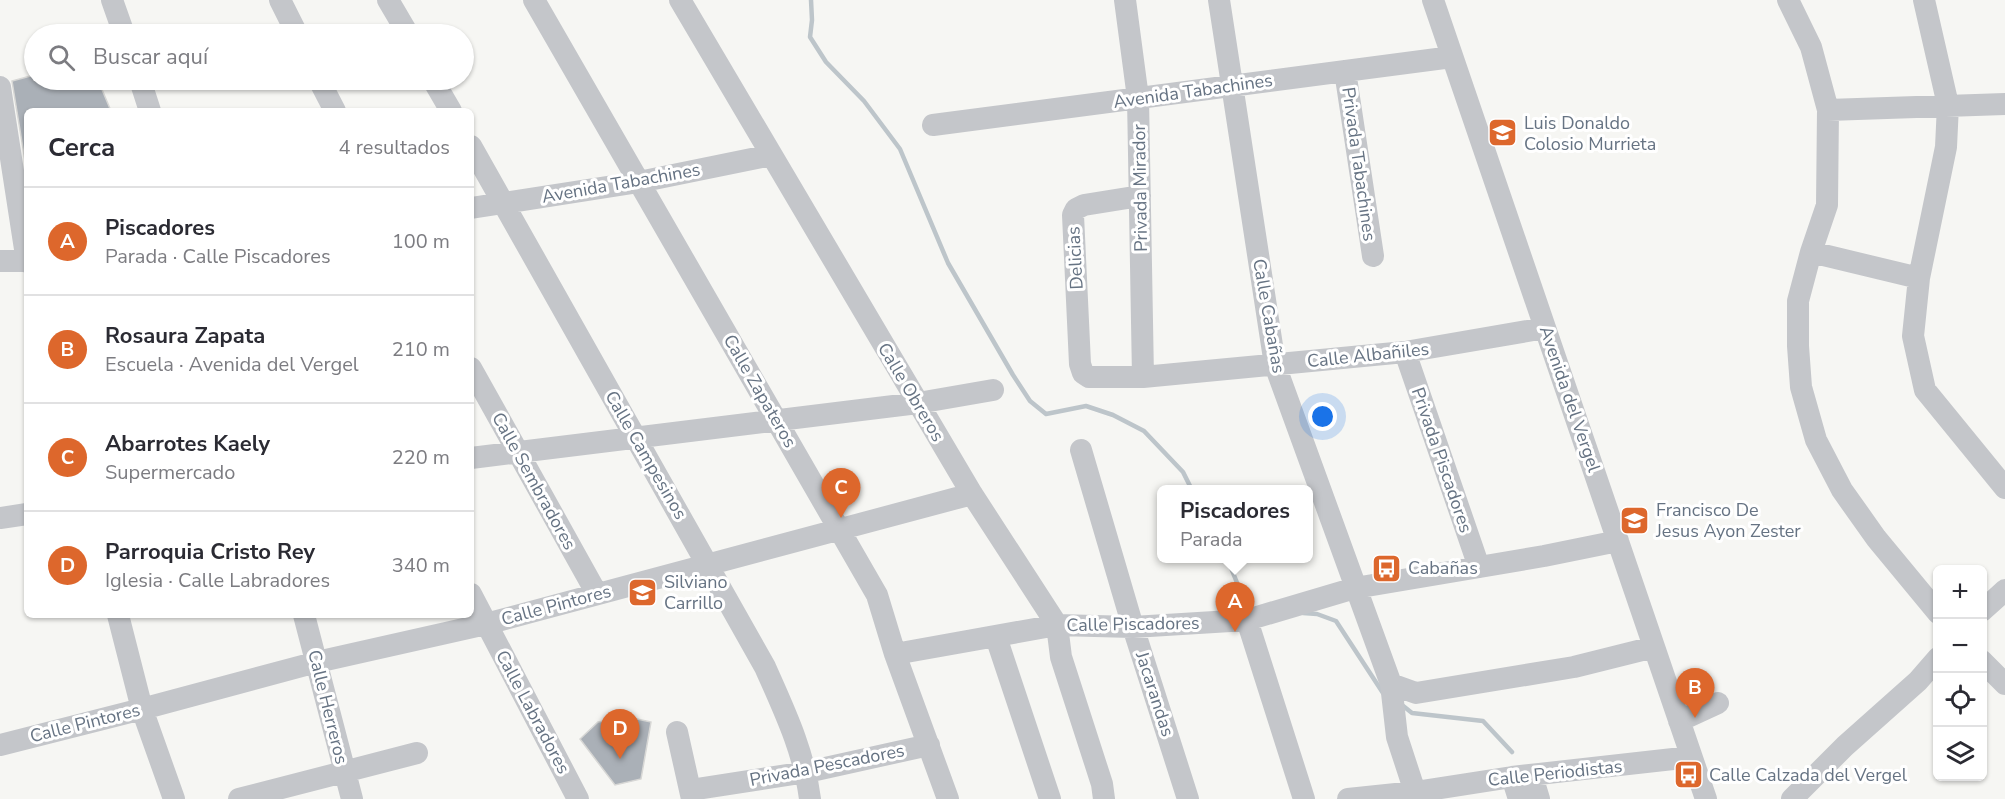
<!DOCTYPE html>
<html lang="es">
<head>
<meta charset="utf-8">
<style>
  :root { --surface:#fff; --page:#f7f7f7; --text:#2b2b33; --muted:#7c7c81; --line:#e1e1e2; --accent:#dd672c }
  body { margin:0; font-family:"Nunito Sans",sans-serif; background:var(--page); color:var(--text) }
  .controls { position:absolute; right:18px; bottom:18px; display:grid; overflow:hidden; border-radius:9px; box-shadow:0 2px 4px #0004 }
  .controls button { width:54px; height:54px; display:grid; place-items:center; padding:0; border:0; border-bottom:2px solid var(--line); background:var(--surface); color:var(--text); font:30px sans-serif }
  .you { position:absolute; left:1323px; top:417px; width:21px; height:21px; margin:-15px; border:4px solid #fff; border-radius:50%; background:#1a73e8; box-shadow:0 0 0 9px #1a73e833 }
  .badge { display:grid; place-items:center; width:39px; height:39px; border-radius:50%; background:var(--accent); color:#fff; font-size:20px; font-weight:700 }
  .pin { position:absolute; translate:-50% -50px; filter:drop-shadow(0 2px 3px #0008) }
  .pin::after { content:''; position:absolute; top:32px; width:21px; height:18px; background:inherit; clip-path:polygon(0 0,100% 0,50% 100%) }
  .popup { position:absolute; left:1157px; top:485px; width:156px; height:78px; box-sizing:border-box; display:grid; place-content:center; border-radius:9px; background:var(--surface); filter:drop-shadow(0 2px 4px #0005); font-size:20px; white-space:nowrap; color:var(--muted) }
  .popup b { font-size:22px; color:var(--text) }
  .popup::after { content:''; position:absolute; left:50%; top:100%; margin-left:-12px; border:12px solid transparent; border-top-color:var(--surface) }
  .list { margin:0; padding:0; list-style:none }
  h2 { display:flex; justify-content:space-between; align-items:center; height:78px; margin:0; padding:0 24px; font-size:26px }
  h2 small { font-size:20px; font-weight:400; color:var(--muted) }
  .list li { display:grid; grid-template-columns:39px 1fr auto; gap:18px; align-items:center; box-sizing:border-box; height:108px; padding:0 24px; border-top:2px solid var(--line) }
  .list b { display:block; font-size:22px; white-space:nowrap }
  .list p { margin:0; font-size:20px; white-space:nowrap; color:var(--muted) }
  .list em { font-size:20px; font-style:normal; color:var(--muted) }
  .icon { flex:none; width:33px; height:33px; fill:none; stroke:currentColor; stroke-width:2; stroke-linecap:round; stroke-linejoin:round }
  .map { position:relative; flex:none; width:2005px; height:799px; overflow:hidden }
  .search { position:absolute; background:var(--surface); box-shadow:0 2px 4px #0004; left:24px; top:24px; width:450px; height:66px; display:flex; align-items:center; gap:15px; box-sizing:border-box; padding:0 21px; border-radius:33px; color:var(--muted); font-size:22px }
  .panel { position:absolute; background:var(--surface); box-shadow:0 2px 4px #0004; left:24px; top:108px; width:450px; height:510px; border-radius:9px }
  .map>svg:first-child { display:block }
</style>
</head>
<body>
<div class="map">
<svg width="2005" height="799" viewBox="0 0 2005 799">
  <rect width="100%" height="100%" fill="#f6f6f3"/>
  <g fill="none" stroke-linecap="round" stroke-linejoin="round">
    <!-- stream -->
    <path stroke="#bdc5ca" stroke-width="4.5" d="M811 0 812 20 810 37 826 62 864 101 900 149 948 263 1013 375 1030 401 1046 414 1086 406 1113 415 1144 431 1183 472 1192 490
      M1227 558 1246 605
      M1303 613 1317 614 1336 621 1383 693
      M1402 705 1412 713 1483 721 1512 752"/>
  </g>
  <!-- building -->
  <path fill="#aab0b7" stroke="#d7d7d5" stroke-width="1.5" d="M34 75V80H98L111 111H27V173L12 81Z
    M628 717 651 722 641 779 615 785 580 739 598 722Z"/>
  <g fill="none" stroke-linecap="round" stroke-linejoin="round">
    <!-- minor -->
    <path stroke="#c4c6ca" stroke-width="22" d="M112 0 124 34
      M280 0 297 34
      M388 0 408 34
      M534 0 877 595 895 654 948 799
      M680 0 972 494 1057 625 1061 657 1102 784 1104 799
      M1125 0 1138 98 1143 377
      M1219 0 1275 365 1391 684 1397 737 1415 792
      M1433 0 1706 799
      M1788 0 1811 47 1828 110 1827 205 1811 252 1798 301V346L1801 387 1816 440 1842 490 1876 538 1938 613
      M1924 0 1948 105 1946 147 1919 278 1913 336 1925 390 2005 488
      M1345 71 1373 256
      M140 80 150 111
      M319 80 335 111
      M433 80 451 111
      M0 87 27 262
      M1828 110 2005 104
      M933 125 1452 57
      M471 146 765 667C784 710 804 751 810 799
      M1140 196 1084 205 1076 209 1073 215 1080 364 1083 373 1089 377H1143L1405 352 1545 328
      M471 208 639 182 771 155
      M1811 252 1919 278
      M0 261H27
      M1405 352 1479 567
      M471 368 597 594
      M1081 450 1133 627 1188 799
      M471 458 918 403 993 390
      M0 518 27 514
      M471 594 578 799
      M1982 611 2005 590
      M118 615 142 709 174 799
      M304 615 352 799
      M1247 620 1304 799
      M996 637 1050 799
      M895 654 1057 625 1133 627 1247 620 1355 588 1544 556 1618 541
      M1982 661 2005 684
      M1391 684 1416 693 1574 667 1654 647
      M1679 721 1718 703
      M677 732 692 799
      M0 745 142 709 317 662 486 624 972 494
      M1532 776 1539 799
      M1512 777 1519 799
      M690 790 807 772 929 745
      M239 799 417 753
      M1348 799 1415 792 1512 777 1691 757
      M1792 799 1845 746 1918 681 1938 658"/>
  </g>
  <!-- icons -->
  <defs>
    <symbol id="school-square" viewBox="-11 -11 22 22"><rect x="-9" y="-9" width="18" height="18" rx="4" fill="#dd672c" stroke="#fff"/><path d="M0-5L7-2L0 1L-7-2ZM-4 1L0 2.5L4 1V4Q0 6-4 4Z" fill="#fff"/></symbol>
    <symbol id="bus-square" viewBox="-11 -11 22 22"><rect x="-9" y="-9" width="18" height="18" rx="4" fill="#dd672c" stroke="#fff"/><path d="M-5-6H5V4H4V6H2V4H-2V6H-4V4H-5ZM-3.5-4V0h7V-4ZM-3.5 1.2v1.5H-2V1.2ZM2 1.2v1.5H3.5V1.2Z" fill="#fff"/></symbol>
  </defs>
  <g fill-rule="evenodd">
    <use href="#school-square" x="1486" y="116" width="33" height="33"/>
    <use href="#school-square" x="1618" y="504" width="33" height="33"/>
    <use href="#bus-square" x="1370" y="552" width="33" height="33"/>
    <use href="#school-square" x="626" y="576" width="33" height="33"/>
    <use href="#bus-square" x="1672" y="758" width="33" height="33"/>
  </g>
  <g text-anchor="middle" stroke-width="6" stroke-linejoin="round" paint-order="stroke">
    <!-- street labels -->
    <g font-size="18" fill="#667383" stroke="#fff">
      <text transform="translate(1193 91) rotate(-8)" y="6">Avenida Tabachines</text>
      <text transform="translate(1359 164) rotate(82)" y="6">Privada Tabachines</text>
      <text transform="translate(621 183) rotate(-10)" y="6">Avenida Tabachines</text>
      <text transform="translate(1140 188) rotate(-91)" y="6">Privada Mirador</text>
      <text transform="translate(1075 258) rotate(-93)" y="6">Delicias</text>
      <text transform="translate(1269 316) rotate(80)" y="6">Calle Cabañas</text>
      <text transform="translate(1368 355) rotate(-6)" y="6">Calle Albañiles</text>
      <text transform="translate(760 391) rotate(60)" y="6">Calle Zapateros</text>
      <text transform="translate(911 392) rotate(59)" y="6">Calle Obreros</text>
      <text transform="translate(1570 399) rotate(71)" y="6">Avenida del Vergel</text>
      <text transform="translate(646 455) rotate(60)" y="6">Calle Campesinos</text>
      <text transform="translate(1442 460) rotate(71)" y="6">Privada Piscadores</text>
      <text transform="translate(534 481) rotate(61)" y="6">Calle Sembradores</text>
      <text transform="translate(556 605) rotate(-15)" y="6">Calle Pintores</text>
      <text transform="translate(1133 624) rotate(-1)" y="6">Calle Piscadores</text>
      <text transform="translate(1155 694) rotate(72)" y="6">Jacarandas</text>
      <text transform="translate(328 707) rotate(76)" y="6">Calle Herreros</text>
      <text transform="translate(533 712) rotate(62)" y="6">Calle Labradores</text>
      <text transform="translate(85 723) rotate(-14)" y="6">Calle Pintores</text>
      <text transform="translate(827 765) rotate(-11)" y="6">Privada Pescadores</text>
      <text transform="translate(1555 773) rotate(-6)" y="6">Calle Periodistas</text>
    </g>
    <!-- poi labels -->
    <g font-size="18" fill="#667383" stroke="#fff" text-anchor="start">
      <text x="1524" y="129">Luis Donaldo<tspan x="1524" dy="21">Colosio Murrieta</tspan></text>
      <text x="1656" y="516">Francisco De<tspan x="1656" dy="21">Jesus Ayon Zester</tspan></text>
      <text x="1408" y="574">Cabañas</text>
      <text x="664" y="588">Silviano<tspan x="664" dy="21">Carrillo</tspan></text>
      <text x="1709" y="781">Calle Calzada del Vergel</text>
    </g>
  </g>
</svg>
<div class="controls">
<button>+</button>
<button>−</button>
<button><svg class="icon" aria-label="locate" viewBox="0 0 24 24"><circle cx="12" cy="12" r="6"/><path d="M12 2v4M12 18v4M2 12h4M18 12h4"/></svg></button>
<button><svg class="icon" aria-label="layers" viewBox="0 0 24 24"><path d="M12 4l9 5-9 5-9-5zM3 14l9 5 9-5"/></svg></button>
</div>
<div class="you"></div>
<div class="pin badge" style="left:1235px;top:632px">A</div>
<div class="popup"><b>Piscadores</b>Parada</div>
<div class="pin badge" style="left:1695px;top:718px">B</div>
<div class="pin badge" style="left:841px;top:518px">C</div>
<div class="pin badge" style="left:620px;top:759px">D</div>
<div class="search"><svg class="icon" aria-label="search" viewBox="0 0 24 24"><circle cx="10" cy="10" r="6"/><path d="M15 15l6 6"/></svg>Buscar aquí</div>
<section class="panel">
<h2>Cerca<small>4 resultados</small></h2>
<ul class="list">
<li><span class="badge">A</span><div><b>Piscadores</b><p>Parada · Calle Piscadores</p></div><em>100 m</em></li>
<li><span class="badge">B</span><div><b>Rosaura Zapata</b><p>Escuela · Avenida del Vergel</p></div><em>210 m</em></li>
<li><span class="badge">C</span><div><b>Abarrotes Kaely</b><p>Supermercado</p></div><em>220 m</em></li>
<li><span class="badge">D</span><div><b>Parroquia Cristo Rey</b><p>Iglesia · Calle Labradores</p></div><em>340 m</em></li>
</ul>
</section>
</div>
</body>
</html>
